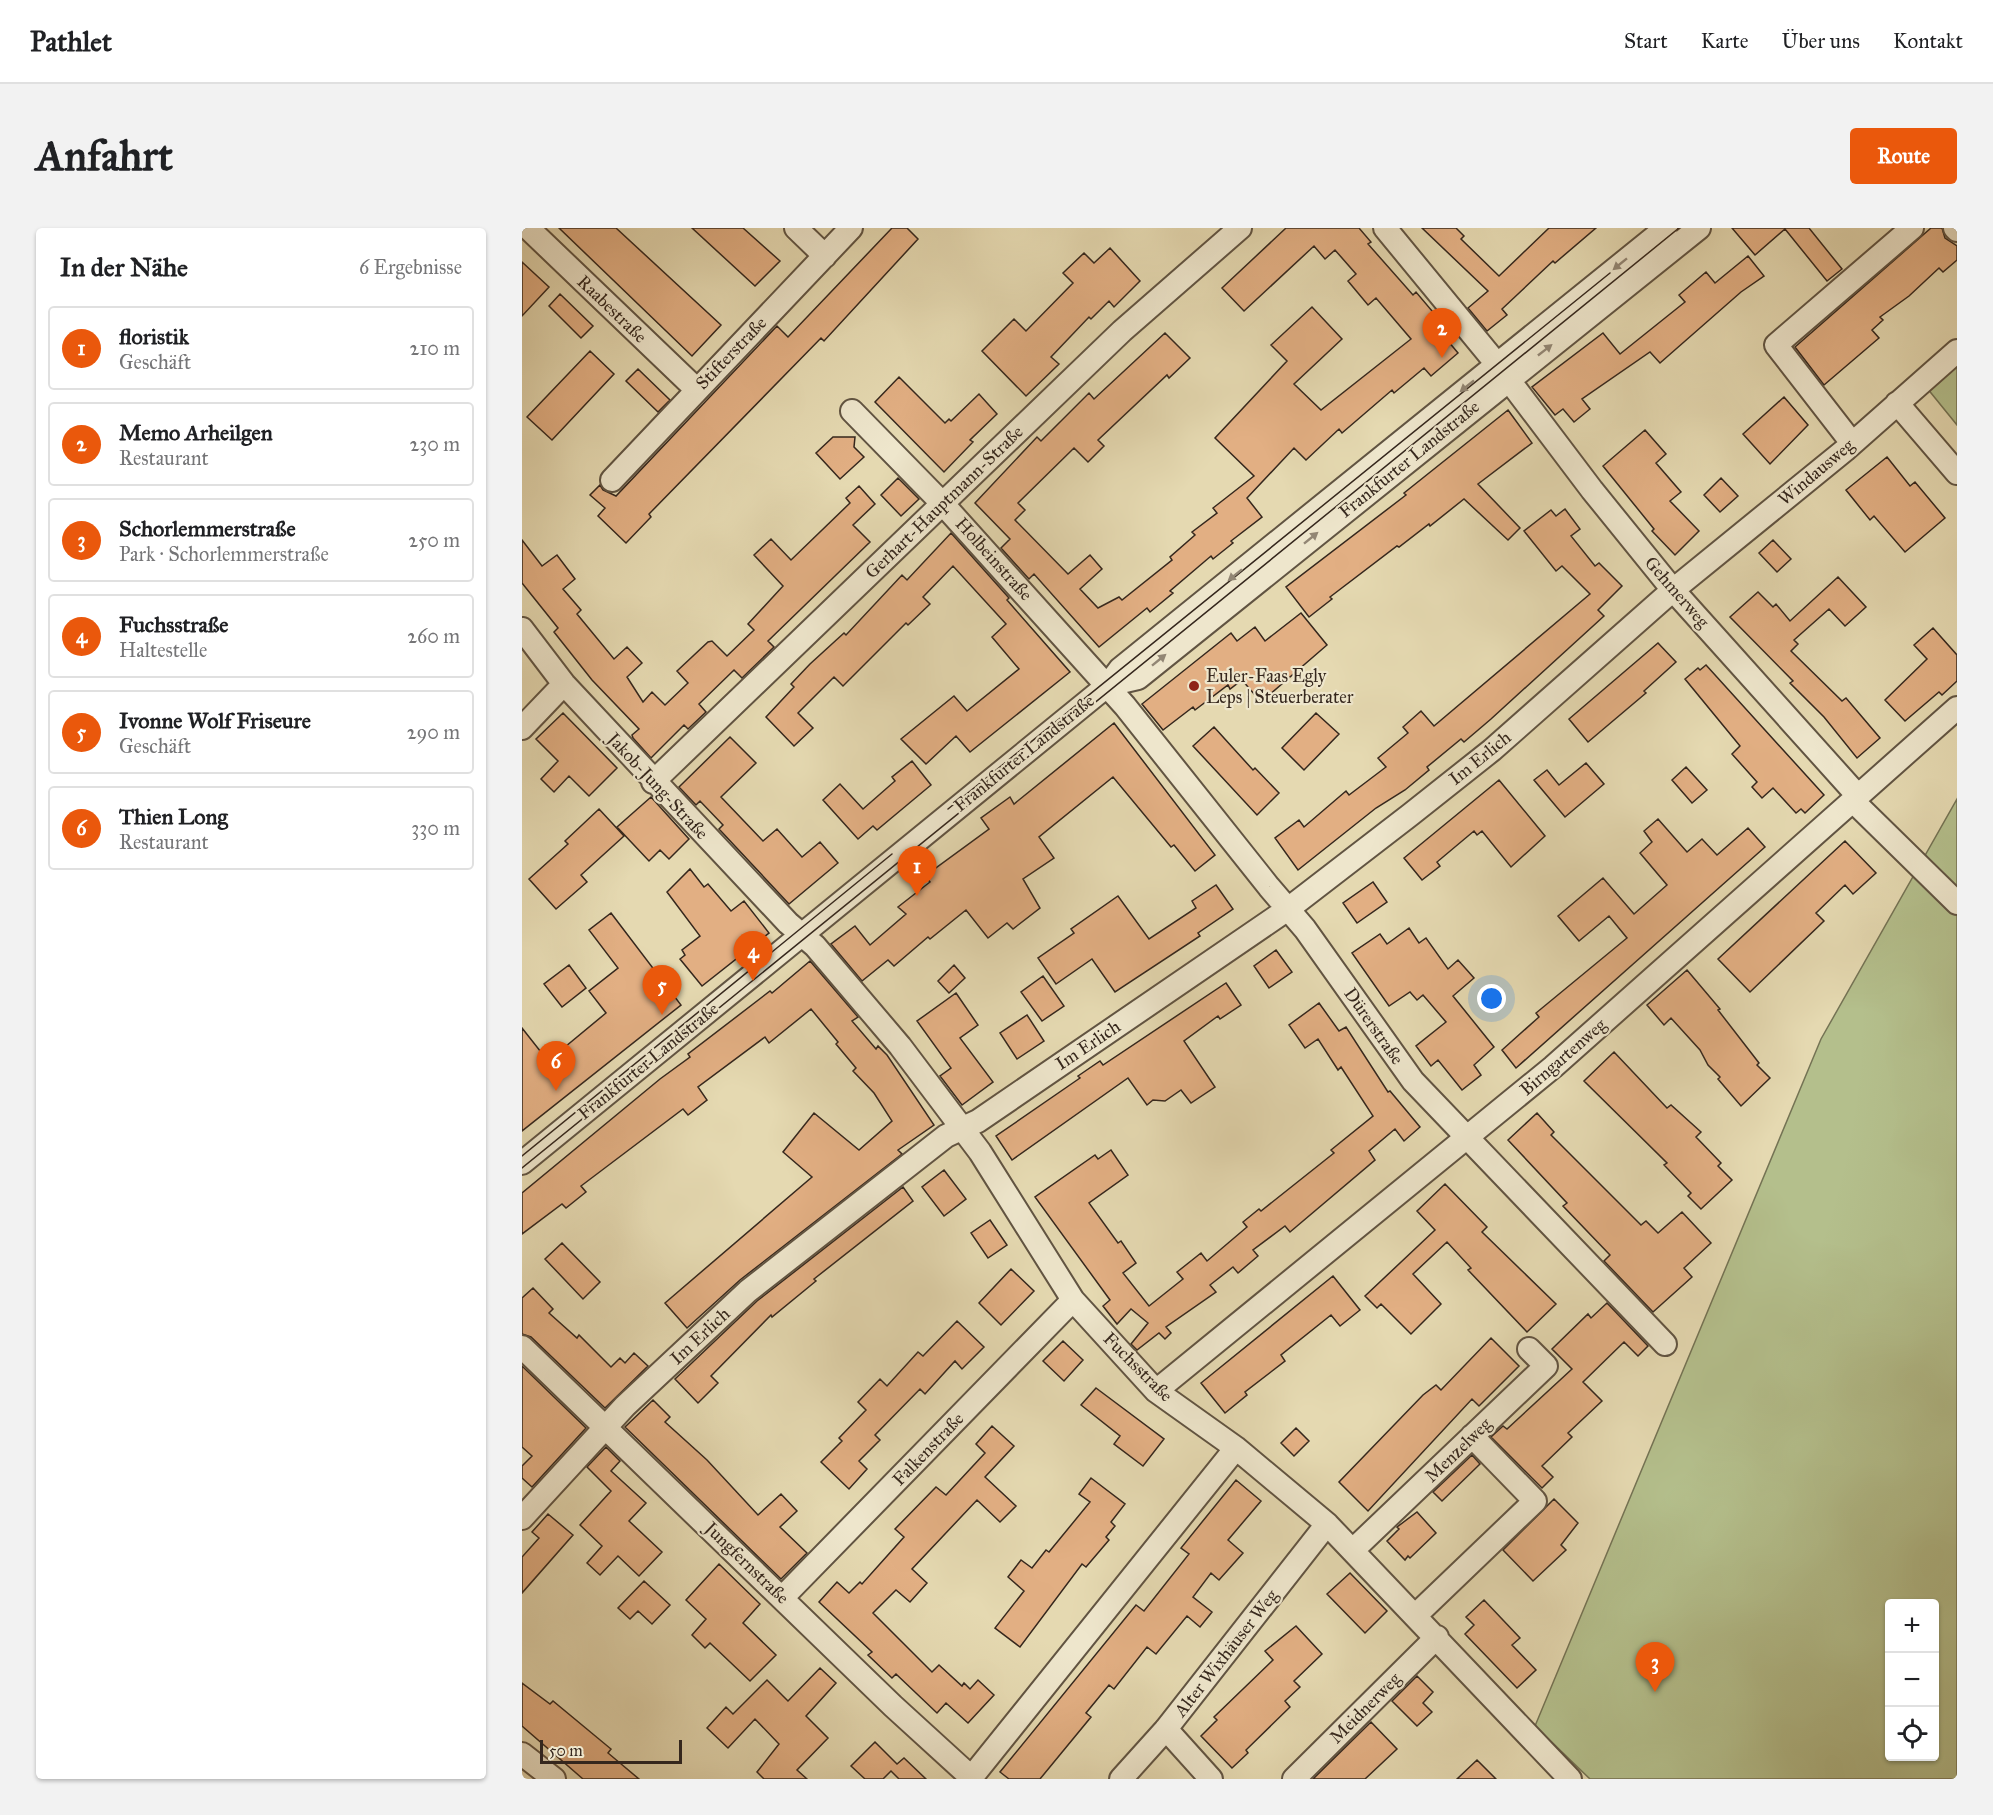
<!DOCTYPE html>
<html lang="de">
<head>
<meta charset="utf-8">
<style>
  :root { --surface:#fff; --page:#f2f2f2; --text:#202124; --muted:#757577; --line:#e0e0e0; --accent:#ea580c }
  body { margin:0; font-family:"IM FELL Great Primer",serif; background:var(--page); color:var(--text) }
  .controls { position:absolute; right:18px; bottom:18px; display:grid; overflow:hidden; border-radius:6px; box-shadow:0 2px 4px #0004 }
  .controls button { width:54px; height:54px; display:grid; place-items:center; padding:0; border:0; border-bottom:2px solid var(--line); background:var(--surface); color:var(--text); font:30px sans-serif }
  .scale { position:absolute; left:18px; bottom:15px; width:142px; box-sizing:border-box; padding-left:6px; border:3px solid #35271d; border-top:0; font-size:16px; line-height:21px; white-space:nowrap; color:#35271d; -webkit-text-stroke:4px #eee6cc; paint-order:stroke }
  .you { position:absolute; left:970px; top:771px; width:21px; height:21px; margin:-15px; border:4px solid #fff; border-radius:50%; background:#1a73e8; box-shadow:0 0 0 9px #1a73e833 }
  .badge { display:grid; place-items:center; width:39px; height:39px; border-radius:50%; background:var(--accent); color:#fff; font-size:20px; font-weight:700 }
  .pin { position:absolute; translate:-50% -50px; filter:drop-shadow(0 2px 3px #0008) }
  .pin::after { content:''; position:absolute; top:32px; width:21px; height:18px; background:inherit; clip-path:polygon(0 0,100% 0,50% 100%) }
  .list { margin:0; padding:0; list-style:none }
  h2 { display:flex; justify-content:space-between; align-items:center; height:78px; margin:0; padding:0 24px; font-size:26px }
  h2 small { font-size:20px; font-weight:400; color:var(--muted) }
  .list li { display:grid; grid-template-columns:39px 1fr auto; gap:18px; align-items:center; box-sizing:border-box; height:84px; margin:0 12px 12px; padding:0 12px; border:2px solid var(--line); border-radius:6px }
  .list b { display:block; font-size:22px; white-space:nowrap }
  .list p { margin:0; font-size:20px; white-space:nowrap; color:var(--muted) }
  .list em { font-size:20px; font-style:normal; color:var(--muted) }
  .icon { flex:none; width:33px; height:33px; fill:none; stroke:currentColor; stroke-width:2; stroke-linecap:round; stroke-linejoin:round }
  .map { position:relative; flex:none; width:1435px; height:1551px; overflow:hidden; border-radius:6px }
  header { display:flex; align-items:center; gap:36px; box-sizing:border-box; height:84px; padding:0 30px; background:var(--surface); border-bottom:2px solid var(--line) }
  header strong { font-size:28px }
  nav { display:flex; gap:33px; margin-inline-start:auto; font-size:21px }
  .intro { display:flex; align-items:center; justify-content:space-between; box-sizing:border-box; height:144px; padding:0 36px }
  h1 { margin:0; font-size:42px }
  .button { padding:15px 27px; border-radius:6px; background:var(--accent); color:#fff; font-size:21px; font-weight:700 }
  main { display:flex; gap:36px; padding:0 36px }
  aside { flex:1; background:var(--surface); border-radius:6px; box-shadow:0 2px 4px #0004 }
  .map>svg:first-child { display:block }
</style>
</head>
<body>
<header>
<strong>Pathlet</strong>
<nav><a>Start</a><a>Karte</a><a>Über uns</a><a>Kontakt</a></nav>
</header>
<div class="intro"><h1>Anfahrt</h1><a class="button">Route</a></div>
<main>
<aside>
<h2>In der Nähe<small>6 Ergebnisse</small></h2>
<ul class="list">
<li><span class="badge">1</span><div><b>floristik</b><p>Geschäft</p></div><em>210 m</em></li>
<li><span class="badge">2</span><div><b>Memo Arheilgen</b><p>Restaurant</p></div><em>230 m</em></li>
<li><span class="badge">3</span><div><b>Schorlemmerstraße</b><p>Park · Schorlemmerstraße</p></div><em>250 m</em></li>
<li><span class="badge">4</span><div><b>Fuchsstraße</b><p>Haltestelle</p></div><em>260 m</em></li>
<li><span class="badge">5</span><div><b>Ivonne Wolf Friseure</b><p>Geschäft</p></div><em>290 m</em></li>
<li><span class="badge">6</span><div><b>Thien Long</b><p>Restaurant</p></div><em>330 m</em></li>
</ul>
</aside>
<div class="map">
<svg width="1435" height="1551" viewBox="0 0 1435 1551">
  <rect width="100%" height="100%" fill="#e5d9b1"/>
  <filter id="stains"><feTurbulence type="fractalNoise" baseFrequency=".00333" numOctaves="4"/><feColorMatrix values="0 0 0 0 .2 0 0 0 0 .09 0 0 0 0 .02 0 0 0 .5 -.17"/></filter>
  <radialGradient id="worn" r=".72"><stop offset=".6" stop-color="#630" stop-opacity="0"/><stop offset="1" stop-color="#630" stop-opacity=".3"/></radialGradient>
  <!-- green -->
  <path fill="#b4bf8c" stroke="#747354" stroke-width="1.5" fill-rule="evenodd" d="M1435 135V197L1405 160Z
    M1435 571V1551H1068L1013 1498 1299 811ZM1368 1376H1412V1528H1368Z"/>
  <!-- building -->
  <path fill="#e2af83" stroke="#35271d" stroke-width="1.5" d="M37 0H94L199 97 170 128Z
    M170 0H221L258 33 233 58Z
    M370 0H385L396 11 302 113 299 110 127 286 129 289 104 315 76 288 83 280 68 267 78 257 81 262 94 268 255 98 266 109Z
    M764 0H837L849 14 846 16 891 67 894 64 916 90 910 94 936 125 909 148 902 140 872 165 870 162 820 205 817 201 784 232 772 220 725 270 740 289 709 313 711 315 691 331 689 328 648 363 651 365 628 384 625 380 577 419 512 346 507 351 479 320 488 311 453 275 515 209 519 213 567 165 572 171 643 105 668 130 647 150 645 147 576 212 582 218 566 234 552 220 496 275 503 282 493 292 546 346 568 327 580 341 558 361 576 380 597 369 600 372 650 332 648 329 673 307 670 304 695 285 691 280 732 248 693 210 765 133 749 117 790 79 820 111 772 156 799 182 889 111 854 70 846 77 826 53 834 46 813 22 803 31 792 18 722 83 700 60Z
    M900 0H934L942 8 939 11 977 48 1027 0H1074L1033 35 1031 33 980 81 985 87 965 103 946 80 966 63Z
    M1210 0H1287L1320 41 1305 53 1263 1 1233 27Z
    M1409 0H1420L1423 10 1435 18V32L1421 44 1417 40 1387 68 1358 89 1361 92 1350 102 1357 110 1302 157 1273 119Z
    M588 20 618 53 592 79 587 73 569 91 567 89 529 129 537 136 504 168 460 123 492 91 504 103 551 55 541 45 562 25 572 35Z
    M1226 28 1242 48 1219 64 1138 135 1128 124 1060 171 1068 181 1052 194 1041 181 1033 187 1010 159 1081 105 1098 126 1163 74 1157 67 1184 44 1193 55Z
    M0 34 27 59 0 88Z
    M38 66 71 98 59 110 27 78Z
    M68 123 92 146 30 212 5 189Z
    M116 141 148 172 136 184 104 153Z
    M377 149 423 195 427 191 429 193 457 166 475 186 448 212 451 214 422 244 353 174Z
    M1262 169 1286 197 1248 236 1221 206Z
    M986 182 1010 215 956 256 998 300 986 312 942 271 908 298 907 296 877 319 875 318 808 369 810 371 787 389 764 359 884 267 882 265Z
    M1123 202 1144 226 1134 235 1159 264 1148 273 1177 303 1153 327 1130 303 1132 301 1081 238Z
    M311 209H333L332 219 342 229 318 251 294 225Z
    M1365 229 1388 258 1393 254 1423 290 1383 324 1352 288 1348 292 1324 262Z
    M376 250 397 271 379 288 359 267Z
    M1199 250 1216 268 1198 284 1182 267Z
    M337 258 353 276 331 297 348 314 246 413 252 419 220 450 212 442 177 476 184 484 166 501 162 497 129 530 111 510 110 507 117 501 70 452 32 404 36 400 0 355V312L20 338 35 327 53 351 41 361 59 382 55 386 92 431 105 419 120 435 105 449 121 474 130 464 143 477 166 455 155 443 186 414 190 413 205 428 232 402 226 396 261 358 232 327 249 311 269 332 328 275 324 270Z
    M1043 281 1058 301 1049 308 1073 338 1077 335 1100 358 1076 382 1082 388 969 491 942 514 939 511 905 539 907 542 883 562 854 580 776 642 753 610 777 592 782 599 824 563 827 567 864 539 856 530 886 505 881 499 899 483 912 498 1068 366 1040 338 1034 343 1002 303 1029 282 1034 288Z
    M429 305 487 370 485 372 548 444 448 524 434 508 404 536 379 511 432 468 445 483 497 441 470 409 484 396 431 338 401 369 408 376 386 397 384 395 321 458 312 449 276 485 291 500 272 518 244 489 272 459 269 456 288 436 322 405 324 407 380 347 385 352Z
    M1251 312 1269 331 1255 344 1237 325Z
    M1316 349 1344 379 1323 398 1307 381 1272 412 1276 416 1269 423 1320 473 1324 470 1358 510 1335 530 1302 489 1268 455 1271 453 1208 389 1236 364 1251 379 1254 376 1268 393Z
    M779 385 805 417 739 474 720 452 708 461 706 457 673 482 671 479 641 502 620 476 709 405 715 413 733 399 743 413Z
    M1411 400 1435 427V453L1420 467 1417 464 1383 493 1363 472 1405 431 1392 417Z
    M1136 415 1154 434 1122 463 1124 465 1066 514 1047 491Z
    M1184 437 1302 567 1283 585 1279 581 1274 585 1251 560 1240 570 1230 559 1235 554 1210 526 1218 518 1163 451 1176 440 1178 442Z
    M41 485 95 540 67 568 47 548 32 564 19 551 36 533 14 511Z
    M794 485 817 506 782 542 760 520Z
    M592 495 693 627 673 643 652 617 649 619 591 549 517 609 532 630 501 651 518 680 491 701 485 695 466 710 444 682 408 711 406 709 372 738 366 732 340 753 309 716 333 698 348 717 384 686 376 679 408 654 403 648 467 601 459 590 488 569 492 576Z
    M692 499 731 542 733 540 757 565 735 587 671 518Z
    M208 509 234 535 199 569 241 613 255 601 280 629 298 614 316 635 267 676 197 601 201 597 178 573 174 577 157 559Z
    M390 533 409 557 355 602 351 598 336 611 301 572 318 556 341 581 373 553 370 549Z
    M1064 535 1082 556 1043 589 1012 552 1025 542 1037 557Z
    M1164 539 1185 562 1170 575 1150 552Z
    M977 552 1023 608 989 639 960 603 955 607 952 603 915 634 918 638 900 652 882 630Z
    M129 569 167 611 147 631 138 622 127 633 95 599Z
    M77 581 102 608 59 647 65 654 34 681 7 651 46 616 43 613Z
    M1136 591 1165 624 1180 611 1195 627 1226 600 1243 619 994 840 980 822 1017 789 1014 785 1105 710 1087 688 1057 713 1036 688 1081 650 1112 686 1145 657 1118 625 1130 614 1122 603Z
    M1323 613 1354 645 1331 666 1323 657 1294 685 1302 693 1228 764 1196 731Z
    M168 641 182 659 186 656 209 683 222 673 247 705 180 758 158 731 163 727 160 722 178 708 145 664Z
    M851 654 865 674 835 695 821 675Z
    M694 657 711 681 676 705 678 708 593 764 570 731 534 756 516 730 552 705 549 701 596 668 627 711 674 680 670 673Z
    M89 685 159 777 0 903V800L26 833 84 785 67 763 96 740 67 702Z
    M887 700 897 715 904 710 926 741 936 732 952 750 931 768 972 819 952 837 959 847 940 862 916 832 909 838 894 818 924 794 901 767 895 772 888 764 867 778 830 725 858 706 865 716Z
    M754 722 770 744 747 760 732 738Z
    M288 733 336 789 330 793 354 821 356 818 365 827 412 897 376 922 380 926 218 1052 165 1100 143 1075 290 949 261 924 292 885 337 922 370 893 352 865 331 843 334 840 314 816 316 814 289 781 247 815 243 809 176 859 185 872 166 887 161 881 59 958 64 964 44 980 40 976 0 1006V965L138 851 168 829 166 826 248 763 250 765Z
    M47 737 64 760 40 779 22 756Z
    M432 737 443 750 427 765 416 753Z
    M1165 742 1198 781 1196 782 1237 835 1235 837 1248 850 1219 878 1196 851 1198 849 1186 837 1178 822 1149 790 1142 797 1125 777Z
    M521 748 542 778 520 793 499 764Z
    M704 755 719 777 698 791 696 788 662 813 693 859 669 875 659 862 643 873 631 872 625 877 606 850 490 932 474 908 558 850 556 848 578 833 581 837Z
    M434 765 456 797 438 810 471 854 440 877 418 848 429 840 395 793Z
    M797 775 817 803 824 799 866 864 868 863 898 899 882 913 873 901 847 923 853 932 768 1004 763 998 731 1022 736 1028 716 1045 711 1039 688 1057 694 1064 644 1099 649 1105 643 1111 637 1105 615 1122 609 1116 626 1095 609 1081 595 1096 581 1078 588 1072 513 969 573 927 576 931 589 922 606 947 567 975 596 1015 599 1013 614 1035 601 1045 627 1078 661 1051 655 1044 679 1025 685 1033 725 999 721 994 737 981 739 983 812 925 809 922 851 888 819 839 816 842 796 811 783 820 767 797Z
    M505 787 522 813 495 831 478 805Z
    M1092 824 1145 880 1149 877 1179 904 1174 909 1199 935 1196 938 1210 952 1179 981 1166 968 1169 965 1142 937 1145 935 1062 853Z
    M1015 885 1032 904 1029 907 1119 997 1124 993 1136 1005 1160 984 1189 1015 1162 1040 1170 1049 1131 1084 1082 1033 1088 1027 1041 978 1045 975 986 912Z
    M422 942 444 971 422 988 400 959Z
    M923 956 965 999 960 1004 1034 1076 1005 1104 946 1042 949 1040 925 1014 891 1046 919 1076 889 1106 859 1076 855 1080 843 1068 913 1002 895 983Z
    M381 959 391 973 292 1051 294 1053 250 1089 249 1087 189 1148 196 1155 176 1175 153 1151 235 1073Z
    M468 992 485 1017 466 1030 449 1005Z
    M40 1015 78 1054 61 1071 23 1031Z
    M489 1041 512 1063 479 1097 457 1075Z
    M811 1048 838 1082 818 1098 809 1087 759 1127 763 1133 723 1164 725 1167 703 1185 679 1155Z
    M11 1060 31 1081 27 1085 55 1110 57 1107 89 1139 98 1130 103 1135 112 1125 126 1138 83 1180 9 1109 0 1106V1070Z
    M1085 1075 1126 1118 1116 1128 1102 1114 1061 1154 1080 1173 1046 1205 1050 1209 1020 1238 1031 1249 1020 1260 969 1209 981 1198 985 1201 1050 1141 1030 1121 1066 1086 1069 1090Z
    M435 1093 462 1119 440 1141 433 1133 403 1166 398 1161 353 1207 358 1212 337 1233 345 1241 327 1261 299 1234 320 1213 317 1210 344 1182 336 1174 358 1151 365 1158 396 1124 401 1128Z
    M969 1110 997 1138 957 1178 950 1171 846 1283 817 1254 901 1167 914 1157 919 1162Z
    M541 1113 561 1132 542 1153 521 1133Z
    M0 1138 64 1200 10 1259 0 1250V1238L10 1228 0 1219Z
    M574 1160 642 1211 621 1238 592 1216 598 1208 559 1177Z
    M131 1172 148 1189 143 1194 185 1232 236 1287 259 1266 275 1283 258 1299 285 1325 259 1351 103 1199Z
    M470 1198 492 1218 463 1249 494 1278 478 1294 455 1272 390 1341 405 1355 388 1374 374 1362 351 1385 410 1444 417 1437 440 1458 442 1455 448 1461 456 1452 472 1467 446 1495 424 1475 415 1485 374 1446 370 1450 346 1427 350 1424 297 1374 315 1354 327 1365 338 1354 340 1356 382 1309 373 1301 414 1259 424 1267 463 1225 454 1216Z
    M774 1200 787 1213 772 1228 759 1215Z
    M84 1219 98 1233 89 1243 124 1275 107 1293 140 1324 117 1348 96 1328 78 1347 65 1335 80 1318 58 1297 89 1263 65 1239Z
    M950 1227 958 1236 920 1273 911 1264Z
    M569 1250 603 1276 589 1294 593 1298 584 1309 587 1312 564 1339 560 1336 498 1419 473 1400 502 1363 486 1349 499 1332 510 1340 524 1322 527 1324 568 1274 557 1266Z
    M714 1252 739 1273 706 1312 721 1325 697 1352 689 1345 671 1369 690 1384 678 1399 665 1388 634 1426 625 1419 592 1461 587 1457 564 1485 569 1489 518 1551H487L478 1544 614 1377 622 1383 667 1326 659 1320Z
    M1032 1271 1056 1295 1039 1317 1044 1322 1011 1353 981 1322Z
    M895 1284 914 1305 888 1330 886 1328 883 1332 865 1313 877 1301 875 1299Z
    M26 1286 51 1307 0 1365V1329L17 1310 10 1304Z
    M197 1336 238 1376 221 1395 254 1427 228 1453 188 1415 183 1420 170 1407 184 1391 164 1372Z
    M828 1345 865 1383 843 1405 805 1366Z
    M122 1353 148 1377 130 1396 116 1383 108 1391 96 1380Z
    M962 1372 998 1410 990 1417 1014 1442 995 1460 943 1406 952 1397 944 1389Z
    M774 1398 800 1426 772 1453 778 1459 763 1473 768 1479 724 1522 726 1525 710 1540 679 1508 695 1492 692 1489 751 1432 743 1423Z
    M298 1440 314 1455 284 1488 306 1510 275 1542 285 1551H242L235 1544 257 1516 233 1491 206 1520 185 1500 204 1479 211 1486 245 1452 266 1473Z
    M895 1448 911 1464 901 1475 910 1484 895 1498 870 1473Z
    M0 1455 28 1476 31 1473 89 1521 86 1525 117 1551H61L0 1498Z
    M849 1494 875 1521 843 1551H791Z
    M353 1514 375 1536 382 1530 404 1551H377L369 1543 361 1551H343L329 1538Z
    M955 1532 974 1551H935Z"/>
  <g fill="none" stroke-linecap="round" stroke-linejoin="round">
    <defs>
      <path id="minor" d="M6 0 174 161
        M274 0 303 28
        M863 0 974 135 1070 262 1151 362 1336 568
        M1433 0 1435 2
        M1375 175 1435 245
        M330 183 420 275 603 478 747 659 783 701 891 853 1143 1116
        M1330 215 1254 117 1390 0
        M90 252 329 0
        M0 401 42 456 266 695 293 718 378 818 458 924 551 1072 634 1163 714 1220 805 1296 1048 1551
        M586 457 616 450 1177 0
        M0 500 42 456
        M131 554 600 103 718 0
        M1331 573 1435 675
        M0 935 586 457 598 441 1144 0
        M0 1119 371 1478 451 1551
        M634 1163 1031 839 1435 480
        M0 1290 103 1178 226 1063 424 908 456 893 766 681 888 587 970 522 1151 362 1323 222 1435 123
        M831 1322 1024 1138 1007 1121
        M261 1369 551 1072
        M894 1387 1013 1273 950 1208
        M644 1501 689 1551
        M0 1526 32 1551
        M449 1550 714 1220
        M599 1551 644 1501 805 1296
        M772 1551 915 1409"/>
    </defs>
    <!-- minor casing -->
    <use href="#minor" stroke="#615442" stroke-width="26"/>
    <!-- minor -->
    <use href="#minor" stroke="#eee6cc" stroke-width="22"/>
    <!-- tram -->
    <path stroke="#35271d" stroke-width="1.5" d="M426 581 1088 45
      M0 928 370 626
      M0 940 1157 0"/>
  </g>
  <!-- one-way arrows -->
  <defs><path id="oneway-solid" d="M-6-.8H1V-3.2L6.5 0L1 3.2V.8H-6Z" transform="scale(1.5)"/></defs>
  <g fill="#928674">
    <use href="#oneway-solid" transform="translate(1098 36) rotate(141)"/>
    <use href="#oneway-solid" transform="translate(1023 122) rotate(-38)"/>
    <use href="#oneway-solid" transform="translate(945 158) rotate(141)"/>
    <use href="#oneway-solid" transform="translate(789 310) rotate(-39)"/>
    <use href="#oneway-solid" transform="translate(713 347) rotate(141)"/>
    <use href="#oneway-solid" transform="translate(637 432) rotate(-39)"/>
  </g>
  <!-- markers -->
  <circle fill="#8f2418" stroke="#eee6cc" stroke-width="2" cx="672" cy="458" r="6"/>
  <g text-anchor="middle" stroke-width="4.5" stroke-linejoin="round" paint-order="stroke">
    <!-- street labels -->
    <g font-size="18" fill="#35271d" stroke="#eee6cc">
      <text transform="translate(90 81) rotate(44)" y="6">Raabestraße</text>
      <text transform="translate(209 125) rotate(-46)" y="6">Stifterstraße</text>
      <text transform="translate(887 231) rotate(-39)" y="6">Frankfurter Landstraße</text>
      <text transform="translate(1294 244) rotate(-40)" y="6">Windausweg</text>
      <text transform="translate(422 274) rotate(-44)" y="6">Gerhart-Hauptmann-Straße</text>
      <text transform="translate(472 331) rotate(48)" y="6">Holbeinstraße</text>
      <text transform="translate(1155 364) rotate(49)" y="6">Gehmerweg</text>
      <text transform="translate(502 525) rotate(-39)" y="6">Frankfurter Landstraße</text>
      <text transform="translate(958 530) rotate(-39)" y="6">Im Erlich</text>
      <text transform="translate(136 558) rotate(47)" y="6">Jakob-Jung-Straße</text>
      <text transform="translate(852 798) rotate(55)" y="6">Dürerstraße</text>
      <text transform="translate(566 817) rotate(-34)" y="6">Im Erlich</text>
      <text transform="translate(1041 829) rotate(-41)" y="6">Birngartenweg</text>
      <text transform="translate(126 833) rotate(-39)" y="6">Frankfurter Landstraße</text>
      <text transform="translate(178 1108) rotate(-43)" y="6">Im Erlich</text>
      <text transform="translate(616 1139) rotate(45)" y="6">Fuchsstraße</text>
      <text transform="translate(406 1221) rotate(-46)" y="6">Falkenstraße</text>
      <text transform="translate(936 1222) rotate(-44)" y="6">Menzelweg</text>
      <text transform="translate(225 1335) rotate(44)" y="6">Jungfernstraße</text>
      <text transform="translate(704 1425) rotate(-52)" y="6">Alter Wixhäuser Weg</text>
      <text transform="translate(843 1480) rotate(-45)" y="6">Meidnerweg</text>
    </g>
    <!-- poi labels -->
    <g font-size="18" fill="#35271d" stroke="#eee6cc" text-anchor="start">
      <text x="684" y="454">Euler-Faas Egly<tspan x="684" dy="21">Leps | Steuerberater</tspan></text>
    </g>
  </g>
  <rect width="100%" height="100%" filter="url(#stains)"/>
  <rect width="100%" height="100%" fill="url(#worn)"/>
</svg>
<div class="controls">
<button>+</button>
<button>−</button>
<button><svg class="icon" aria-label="locate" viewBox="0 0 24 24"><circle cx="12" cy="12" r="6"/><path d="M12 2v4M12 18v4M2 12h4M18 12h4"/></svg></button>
</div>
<div class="scale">50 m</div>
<div class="you"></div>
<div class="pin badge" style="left:395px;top:668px">1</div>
<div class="pin badge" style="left:920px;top:130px">2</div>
<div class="pin badge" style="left:1133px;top:1464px">3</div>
<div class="pin badge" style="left:231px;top:753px">4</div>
<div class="pin badge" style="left:140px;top:787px">5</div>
<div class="pin badge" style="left:34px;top:863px">6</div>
</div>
</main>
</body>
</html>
